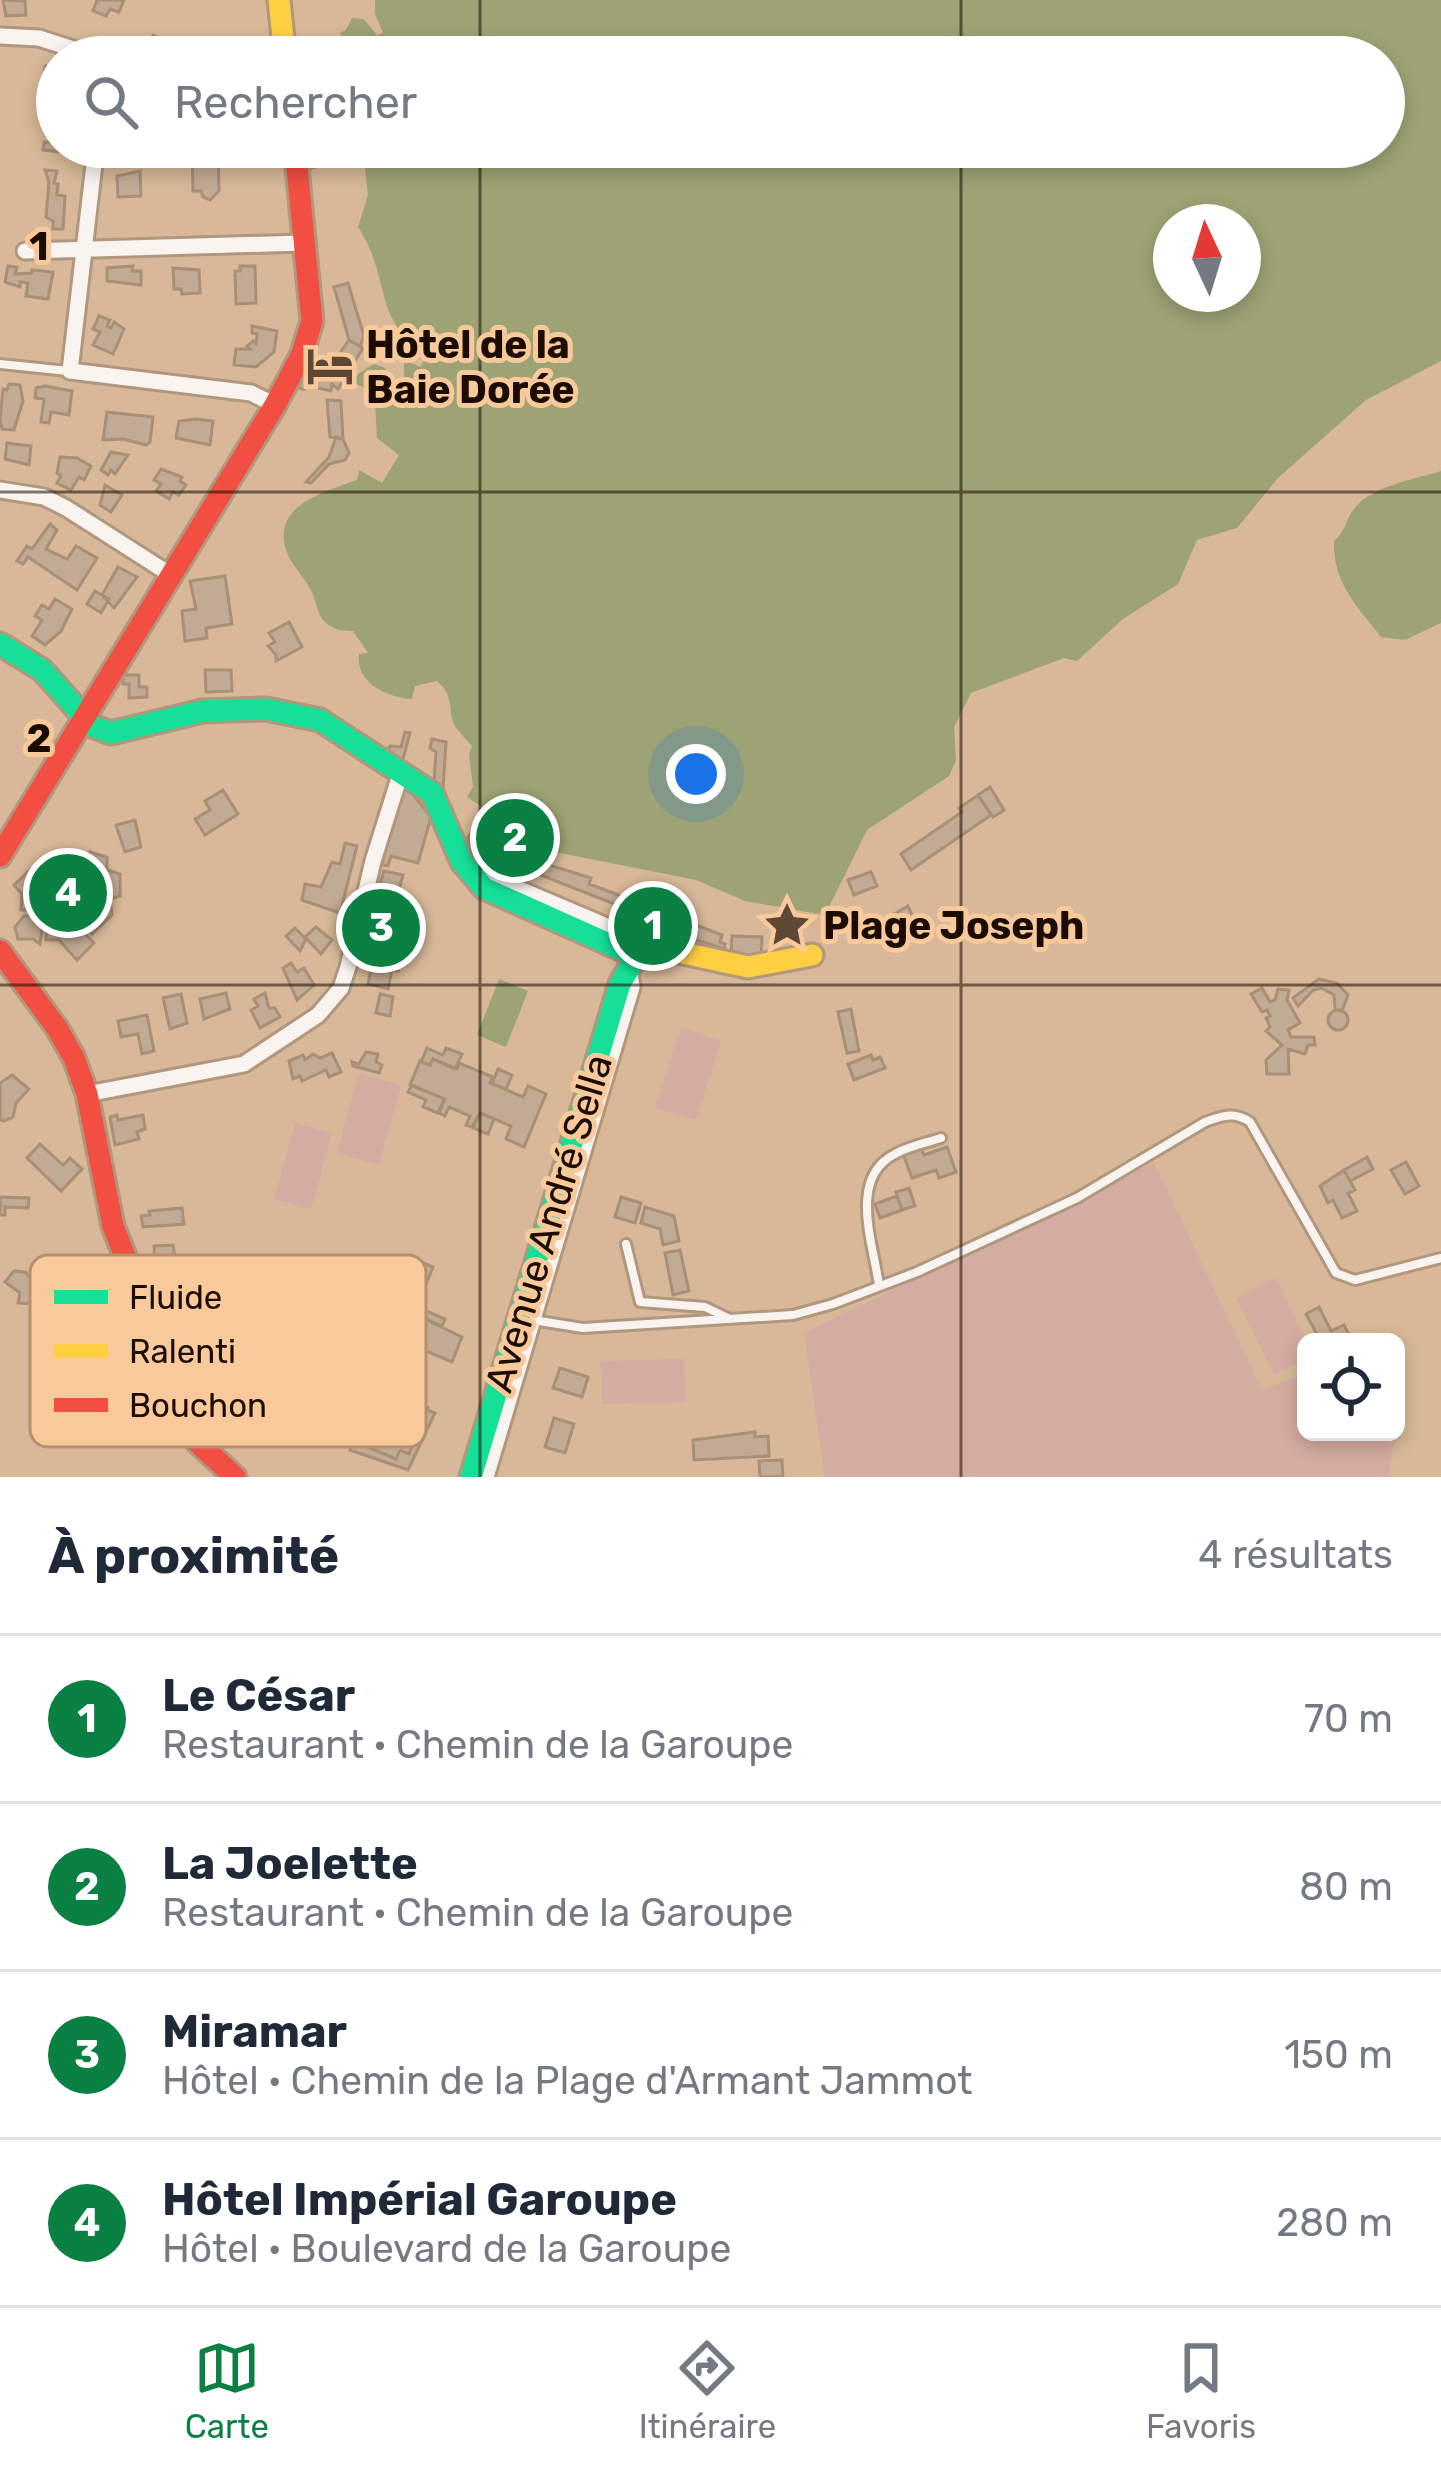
<!DOCTYPE html>
<html lang="fr">
<head>
<meta charset="utf-8">
<style>
  :root { --surface:#fff; --page:#f6f6f7; --text:#1f2937; --muted:#747a83; --line:#e0e1e3; --accent:#0b8043 }
  body { margin:0; font-family:Rubik,sans-serif; background:var(--page); color:var(--text) }
  .controls { position:absolute; right:36px; bottom:36px; display:grid; overflow:hidden; border-radius:18px; box-shadow:0 6px 18px #0003 }
  .controls button { width:108px; height:108px; display:grid; place-items:center; padding:0; border:0; border-bottom:3px solid var(--line); background:var(--surface); color:var(--text); font:60px sans-serif }
  .compass { position:absolute; left:1153px; top:204px; width:108px; height:108px; border-radius:50%; background:var(--surface); box-shadow:0 6px 18px #0003; rotate:356deg }
  .you { position:absolute; left:696px; top:774px; width:42px; height:42px; margin:-30px; border:9px solid #fff; border-radius:50%; background:#1a73e8; box-shadow:0 0 0 18px #1a73e833 }
  .badge { display:grid; place-items:center; width:78px; height:78px; border-radius:50%; background:var(--accent); color:#fff; font-size:39px; font-weight:700 }
  .pin { position:absolute; translate:-50% -50%; border:6px solid #fff; box-shadow:0 3px 12px #0006 }
  .list { margin:0; padding:0; list-style:none }
  h2 { display:flex; justify-content:space-between; align-items:center; height:156px; margin:0; padding:0 48px; font-size:51px }
  h2 small { font-size:39px; font-weight:400; color:var(--muted) }
  .list li { display:grid; grid-template-columns:78px 1fr auto; gap:36px; align-items:center; box-sizing:border-box; height:168px; padding:0 48px; border-top:3px solid var(--line) }
  .list b { display:block; font-size:45px; white-space:nowrap }
  .list p { margin:0; font-size:39px; white-space:nowrap; color:var(--muted) }
  .list em { font-size:39px; font-style:normal; color:var(--muted) }
  .icon { flex:none; width:66px; height:66px; fill:none; stroke:currentColor; stroke-width:2; stroke-linecap:round; stroke-linejoin:round }
  .map { position:relative; flex:none; width:1441px; height:1477px; overflow:hidden }
  .search { position:absolute; background:var(--surface); box-shadow:0 6px 18px #0003; left:36px; right:36px; top:36px; height:132px; display:flex; align-items:center; gap:30px; box-sizing:border-box; padding:0 42px; border-radius:66px; color:var(--muted); font-size:45px }
  .sheet { height:828px; background:var(--surface) }
  nav { display:flex; justify-content:space-around; align-items:center; box-sizing:border-box; height:168px; border-top:3px solid var(--line); background:var(--surface); font-size:33px; color:var(--muted) }
  nav a { display:grid; justify-items:center; gap:6px }
  nav .on { color:var(--accent) }
  .map>svg:first-child { display:block }
</style>
</head>
<body>
<div class="map">
<svg width="1441" height="1477" viewBox="0 0 1441 1477">
  <rect width="100%" height="100%" fill="#d8b898"/>
  <!-- green -->
  <path fill="#d5aca2" d="M681 1028 721 1041 696 1120 655 1108Z
    M359 1073 401 1085 379 1165 337 1153Z
    M295 1123 332 1133 311 1209 274 1199Z
    M1154 1163 1262 1390 1306 1373V1432H1396L1388 1477H825L804 1333Z
    M1276 1278 1306 1342V1359L1274 1375 1236 1298Z
    M684 1359 685 1402 602 1404 601 1361Z"/>
  <!-- water -->
  <path fill="#9da374" fill-rule="evenodd" d="M375 0H1441V361L1366 400 1278 478 1237 528 1197 540 1178 584 1123 619 1077 661 1064 658 971 693 954 727 956 760 949 776 867 830 825 915 745 901 696 880 550 851 467 797 473 787 469 754 472 746C465 738 455 729 452 719 449 703 452 694 437 681L415 686 412 699C387 698 355 682 359 654L368 653 353 631C343 631 334 630 326 623 316 614 317 601 311 590 299 569 276 551 286 523 295 499 335 488 357 480L359 470 382 483 399 455 377 438 375 403 385 396 386 388 383 384 371 390 353 383 358 374 374 364 385 368 392 384 404 392V360L421 367 424 360 407 352C404 331 394 326 388 309 377 276 378 258 358 227L368 195 365 167 371 147H1384V57H341V54L367 48 365 40 351 39 345 46 340 33 346 30 352 18 364 19 377 35 383 33 375 14ZM1171 222H1243V294H1171Z
    M1441 471V623L1405 640 1381 637C1356 605 1333 583 1334 541 1346 531 1345 520 1354 509 1373 485 1413 480 1441 471Z
    M499 979 528 991 506 1047 477 1035Z"/>
  <!-- building -->
  <path fill="#c2ab94" stroke="#a88f75" stroke-width="3" d="M3 0 25 1 26 15 6 16Z
    M97 0H124L119 12 110 9 106 16 93 11Z
    M153 35 174 45 170 57 148 50Z
    M45 66 57 67V89L42 87Z
    M44 142 57 143V147H86L85 155 43 150Z
    M204 147H218L219 191 210 200 203 197 201 191H193L192 149Z
    M319 147V154L325 153 326 163 308 170 306 148Z
    M45 170 57 171 54 183 58 184 57 195 65 196 63 229H53V221L46 217 49 182Z
    M140 171 141 196 118 197 117 176Z
    M8 266 17 267 15 274 32 273V270L53 272 48 299 26 296 28 283 20 282V287L5 282Z
    M133 266 132 271H141V285L107 281V268Z
    M240 266H255L256 303 236 304 235 271H240Z
    M173 268 199 270 200 293 182 294 181 289H174Z
    M348 283 364 336 360 346 349 340 334 287Z
    M99 316 110 320 107 326 111 328 114 322 124 329 113 354 93 345 100 332 93 329Z
    M252 326 277 331 274 352 256 367 234 365 236 349H250L247 346 253 341 256 344 257 334 252 333Z
    M349 340 363 348 338 389 332 384 331 391 305 385 304 389 298 388 313 356 335 360Z
    M9 384 20 385 23 401 14 430 2 429 0 419 3 389 7 390Z
    M45 386 72 391 69 415 51 412 49 423 41 422 44 399 35 398 36 388Z
    M327 400 341 401 343 439 330 437Z
    M107 412 153 417 150 442 146 445 123 439 103 440Z
    M196 419 213 421 210 445 176 438 179 421Z
    M336 437 343 439 349 453 345 460 329 464 311 483 306 482 329 457Z
    M7 443 31 446 29 465 5 459Z
    M111 452 128 455 115 474 111 470 108 475 101 470Z
    M60 457 77 458 91 466 84 480 79 477 71 490 57 483 61 476 57 473Z
    M161 469 182 477 180 481 186 485 179 495 173 492 169 499 156 491 161 484 154 480Z
    M105 485 122 495 111 512 100 505Z
    M50 524 57 530 46 549 67 559 76 546 97 558 77 590 28 557 23 564 17 561 27 546 32 549Z
    M118 567 137 577 114 608 102 595Z
    M225 576 232 624 206 628 207 638 185 641 182 611 196 609 190 581Z
    M95 591 109 599 101 613 87 604Z
    M55 599 72 609 61 631 45 645 32 636 42 620 35 616 42 605 49 609Z
    M289 622 302 647 276 661V655L268 646 275 642 269 633Z
    M205 670H231L232 691 206 692Z
    M123 675H139V687H147V697L129 698V684H123Z
    M405 732 410 733 402 763 387 752 390 746 401 747Z
    M432 739 446 742 443 790 434 782 436 752 430 748Z
    M407 787 431 817 418 863 391 856 388 866 379 864 402 791Z
    M990 787 1004 810 993 817 978 795Z
    M223 790 238 814 205 835 195 819 210 810 205 801Z
    M978 795 991 815 911 870 901 854 962 812 959 808Z
    M135 820 141 847 125 852 116 825Z
    M471 833 486 838 485 844 493 847 496 841 506 846 504 851 591 878 589 884 629 899 632 891 641 895 638 903 722 935 720 942 725 944 724 949 700 941 676 940 652 945 643 940 645 928 619 919 622 907 472 848 468 837Z
    M345 843 357 846 340 913 302 900 305 884 321 887 332 862 340 864Z
    M90 852 107 857V870L120 874V896L110 899 112 915 92 934 79 920 87 912V899H96L97 870H93L92 881 85 879Z
    M62 865 88 866 87 871 84 876 61 875Z
    M31 869H36V892L44 893V912L21 910 22 894 14 885Z
    M40 869 61 870V889L40 888Z
    M384 871 403 875 394 909 374 904Z
    M871 872 877 886 854 895 848 880Z
    M908 906 921 935 896 946 884 920Z
    M378 908 397 912 390 944 366 939Z
    M24 916H44L40 944 33 939H18L15 927Z
    M47 917H69L94 943 77 960 59 940H46Z
    M316 927 332 940 321 954 305 937Z
    M295 928 306 939 300 951 286 936Z
    M732 936 762 937 761 960 731 959Z
    M381 952 401 956 398 971 392 970 388 989 368 984 372 965 383 968 385 960 379 959Z
    M291 963 297 972 304 968 314 985 297 1000 283 968Z
    M1319 979 1337 983 1348 995 1342 1011 1335 1010 1334 995 1321 988 1313 990 1298 1006 1293 998Z
    M1262 988 1270 1002 1275 1000 1278 989 1289 990 1287 1000 1300 1023 1288 1030 1291 1037H1314L1315 1045H1308L1305 1054 1288 1049 1289 1074H1267L1266 1060 1282 1045 1266 1031 1270 1027 1266 1018 1270 1016 1267 1010 1262 1012 1251 994Z
    M226 993 230 1009 204 1019 200 999Z
    M265 993 269 1008H275L280 1017 260 1028 251 1010 258 1006 254 999Z
    M181 994 187 1023 170 1029 163 998Z
    M380 994 393 997 390 1016 376 1013Z
    M851 1009 859 1051 847 1053 838 1012Z
    M1328 1020a10 10 0 1 1 20 0a10 10 0 1 1-20 0Z
    M147 1015 154 1051 142 1054 138 1034 121 1037 118 1021Z
    M427 1048 443 1055 446 1048 462 1054 455 1069 433 1059 430 1065 421 1062Z
    M366 1052 378 1054 376 1062 382 1065 379 1073 353 1066 352 1062 359 1064Z
    M332 1053 341 1072 329 1077 326 1070 302 1081 300 1076 293 1079 289 1061 303 1055 305 1060 313 1054 320 1058Z
    M871 1055 873 1060 880 1057 885 1068 854 1080 848 1064Z
    M433 1059 457 1069 459 1063 493 1077 490 1083 523 1097 528 1086 546 1094 524 1147 506 1139 511 1126 480 1113 472 1127 466 1125 470 1116 449 1107 445 1116 439 1113 445 1099 410 1085 420 1061 430 1065Z
    M498 1069 512 1075 506 1089 492 1084Z
    M12 1075 29 1089 16 1103 13 1117 4 1121 0 1120V1083Z
    M412 1085 444 1099 438 1113 423 1107 426 1100 408 1092Z
    M480 1113 494 1119 488 1134 473 1128Z
    M117 1115 118 1120 143 1115 145 1129 137 1132 139 1139 115 1145 110 1117Z
    M40 1144 63 1165 70 1158 82 1169 61 1191 27 1158Z
    M947 1147 956 1172 939 1178 936 1170 912 1178 903 1154 921 1148 924 1155Z
    M1367 1157 1373 1169 1350 1181 1344 1170Z
    M1406 1162 1419 1186 1405 1194 1391 1170Z
    M1344 1170 1355 1190 1348 1193 1357 1211 1342 1218 1333 1200 1328 1203 1320 1186Z
    M909 1188 915 1206 902 1210 896 1192Z
    M897 1196 902 1210 880 1218 875 1204Z
    M0 1197 29 1198 28 1208 5 1207V1215H0Z
    M621 1197 641 1203 635 1223 615 1217Z
    M645 1207 674 1216 679 1241 663 1245 660 1229 641 1223Z
    M182 1208 184 1224 143 1227 141 1216 150 1215 149 1211Z
    M173 1245 176 1263 155 1265 154 1246Z
    M680 1250 689 1291 673 1295 665 1253Z
    M419 1261 433 1267 417 1307 445 1319 442 1326 414 1314 410 1324 397 1318Z
    M14 1271 25 1272 42 1289 31 1304 18 1303 20 1293 5 1282Z
    M325 1279 366 1295 372 1280 377 1282 373 1291 396 1300 399 1291 405 1293 397 1318 410 1324 414 1314 462 1337 452 1362 419 1348 401 1393 428 1408 409 1454 400 1450 396 1459 351 1440 355 1432 346 1429 365 1383 338 1372 320 1416 311 1413 307 1422 263 1403 266 1394 257 1389 276 1344 295 1352 299 1342 326 1354 341 1319 313 1307Z
    M1319 1307 1331 1331 1344 1325 1351 1339 1321 1342 1306 1314Z
    M560 1368 588 1377 582 1397 553 1388Z
    M427 1410 435 1413 408 1470 350 1450 354 1441 396 1459 400 1450 409 1454Z
    M554 1418 574 1424 565 1453 545 1447Z
    M755 1432V1437L768 1436 769 1456 694 1460 693 1440Z
    M782 1460 783 1477H760L759 1461Z"/>
  <g fill="none" stroke-linecap="round" stroke-linejoin="round">
    <defs>
      <path id="lane" d="M0 364 68 371
        M626 1244 640 1302 705 1307 730 1319
        M879 1286C874 1245 847 1178 895 1154 909 1146 926 1143 941 1138
        M533 1320 583 1328 793 1315 833 1304 917 1272 1077 1198 1205 1122C1222 1116 1234 1111 1250 1122L1336 1273 1355 1280 1441 1258"/>
      <path id="street" d="M0 36 39 38 98 57
        M96 147 70 371 251 393 275 405
        M25 251 303 243
        M0 490 44 497 66 508 171 575
        M479 878 489 876 616 930 630 943 636 957
        M87 1094 244 1064 318 1015 341 988 348 967 373 861 401 772
        M486 1477 632 987 630 973"/>
      <path id="fast" d="M0 644 42 670 92 726 111 733 203 711 266 709 320 720 432 793 462 862 484 888 638 957
        M471 1477 620 984 636 957"/>
      <path id="slow" d="M279 0 285 57
        M638 957 674 951 748 967 812 955"/>
      <path id="jam" d="M0 856 275 405 302 354 312 321 295 147
        M0 951 57 1028 74 1058 87 1094 113 1226 169 1368 180 1412 197 1442 235 1477"/>
    </defs>
    <!-- lane casing -->
    <use href="#lane" stroke="#b0977d" stroke-width="14"/>
    <!-- street casing -->
    <use href="#street" stroke="#b0977d" stroke-width="21"/>
    <!-- fast casing -->
    <use href="#fast" stroke="#b0977d" stroke-width="27"/>
    <!-- slow casing -->
    <use href="#slow" stroke="#b0977d" stroke-width="27"/>
    <!-- jam casing -->
    <use href="#jam" stroke="#b0977d" stroke-width="27"/>
    <!-- lane -->
    <use href="#lane" stroke="#f9f4f0" stroke-width="8"/>
    <!-- street -->
    <use href="#street" stroke="#f9f4f0" stroke-width="15"/>
    <!-- fast -->
    <use href="#fast" stroke="#16e098" stroke-width="21"/>
    <!-- slow -->
    <use href="#slow" stroke="#ffcf43" stroke-width="21"/>
    <!-- jam -->
    <use href="#jam" stroke="#f24e42" stroke-width="21"/>
  </g>
  <!-- grid -->
  <path fill="none" stroke="#1b0b00" stroke-width="3" stroke-opacity="0.55" d="M480 0V57M961 0V57M480 147V1477M961 147V1477M0 492H1441M0 985H1441"/>
  <!-- icons -->
  <defs>
    <symbol id="hotel-bare" viewBox="-9 -9 18 18"><path d="M-6-4.5h1.5V1H6V5H4.5V3h-9V5H-6ZM-4 0a1.8 1.8 0 1 1 3.6 0ZM.5 0V-2.5h3Q6-2.5 6 0Z" fill="#5d4835" stroke="#f8c99a" stroke-width="2.5" paint-order="stroke"/></symbol>
    <symbol id="sight-bare" viewBox="-9 -9 18 18"><path d="M0-6L1.8-2.2L6-1.7L2.9 1.2L3.7 5.4L0 3.3L-3.7 5.4L-2.9 1.2L-6-1.7L-1.8-2.2Z" fill="#5d4835" stroke="#f8c99a" stroke-width="2.5" paint-order="stroke"/></symbol>
  </defs>
  <g fill-rule="evenodd">
    <use href="#hotel-bare" x="297" y="333" width="66" height="66"/>
    <use href="#sight-bare" x="754" y="892" width="66" height="66"/>
  </g>
  <g text-anchor="middle" stroke-width="10" stroke-linejoin="round" paint-order="stroke">
    <!-- poi labels -->
    <g font-size="39" font-weight="bold" fill="#1b0b00" stroke="#f8c99a" text-anchor="start">
      <text x="366" y="358">Hôtel de la<tspan x="366" dy="45">Baie Dorée</tspan></text>
      <text x="823" y="939">Plage Joseph</text>
    </g>
    <!-- street labels -->
    <g font-size="39" fill="#1b0b00" stroke="#f8c99a">
      <text transform="translate(548 1223) rotate(-73)" y="14">Avenue André Sella</text>
    </g>
  </g>
  <!-- legend -->
  <rect x="30" y="1255" width="396" height="192" rx="18" fill="#f8c99a" stroke="#b6906c" stroke-width="3"/>
  <rect x="54" y="1290" width="54" height="14" fill="#16e098"/>
  <rect x="54" y="1344" width="54" height="14" fill="#ffcf43"/>
  <rect x="54" y="1398" width="54" height="14" fill="#f24e42"/>
  <g font-size="33" fill="#1b0b00">
    <text x="129" y="1309">Fluide</text>
    <text x="129" y="1363">Ralenti</text>
    <text x="129" y="1417">Bouchon</text>
  </g>
  <g font-size="39" text-anchor="middle" font-weight="bold" fill="#1b0b00" stroke="#f8c99a" stroke-width="10" stroke-linejoin="round" paint-order="stroke">
    <text x="39" y="260">1</text>
    <text x="39" y="752">2</text>
  </g>
</svg>
<div class="controls">
<button><svg class="icon" aria-label="locate" viewBox="0 0 24 24"><circle cx="12" cy="12" r="6"/><path d="M12 2v4M12 18v4M2 12h4M18 12h4"/></svg></button>
</div>
<svg class="compass" viewBox="-18 -18 36 36"><path d="M0-13l5 13h-10z" fill="#e53935"/><path d="M0 13l5-13h-10z" fill="#747a83"/></svg>
<div class="you"></div>
<div class="pin badge" style="left:653px;top:926px">1</div>
<div class="pin badge" style="left:515px;top:838px">2</div>
<div class="pin badge" style="left:381px;top:928px">3</div>
<div class="pin badge" style="left:68px;top:893px">4</div>
<div class="search"><svg class="icon" aria-label="search" viewBox="0 0 24 24"><circle cx="10" cy="10" r="6"/><path d="M15 15l6 6"/></svg>Rechercher</div>
</div>
<section class="sheet">
<h2>À proximité<small>4 résultats</small></h2>
<ul class="list">
<li><span class="badge">1</span><div><b>Le César</b><p>Restaurant · Chemin de la Garoupe</p></div><em>70 m</em></li>
<li><span class="badge">2</span><div><b>La Joelette</b><p>Restaurant · Chemin de la Garoupe</p></div><em>80 m</em></li>
<li><span class="badge">3</span><div><b>Miramar</b><p>Hôtel · Chemin de la Plage d'Armant Jammot</p></div><em>150 m</em></li>
<li><span class="badge">4</span><div><b>Hôtel Impérial Garoupe</b><p>Hôtel · Boulevard de la Garoupe</p></div><em>280 m</em></li>
</ul>
</section>
<nav>
<a class="on"><svg class="icon" aria-label="map" viewBox="0 0 24 24"><path d="M3 6l6-2 6 2 6-2v14l-6 2-6-2-6 2zM9 4v14M15 6v14"/></svg>Carte</a>
<a><svg class="icon" aria-label="directions" viewBox="0 0 24 24"><path d="M12 3l9 9-9 9-9-9zM9 14v-3h6M13 9l2 2-2 2"/></svg>Itinéraire</a>
<a><svg class="icon" aria-label="saved" viewBox="0 0 24 24"><path d="M7 4h10v16l-5-4-5 4z"/></svg>Favoris</a>
</nav>
</body>
</html>
